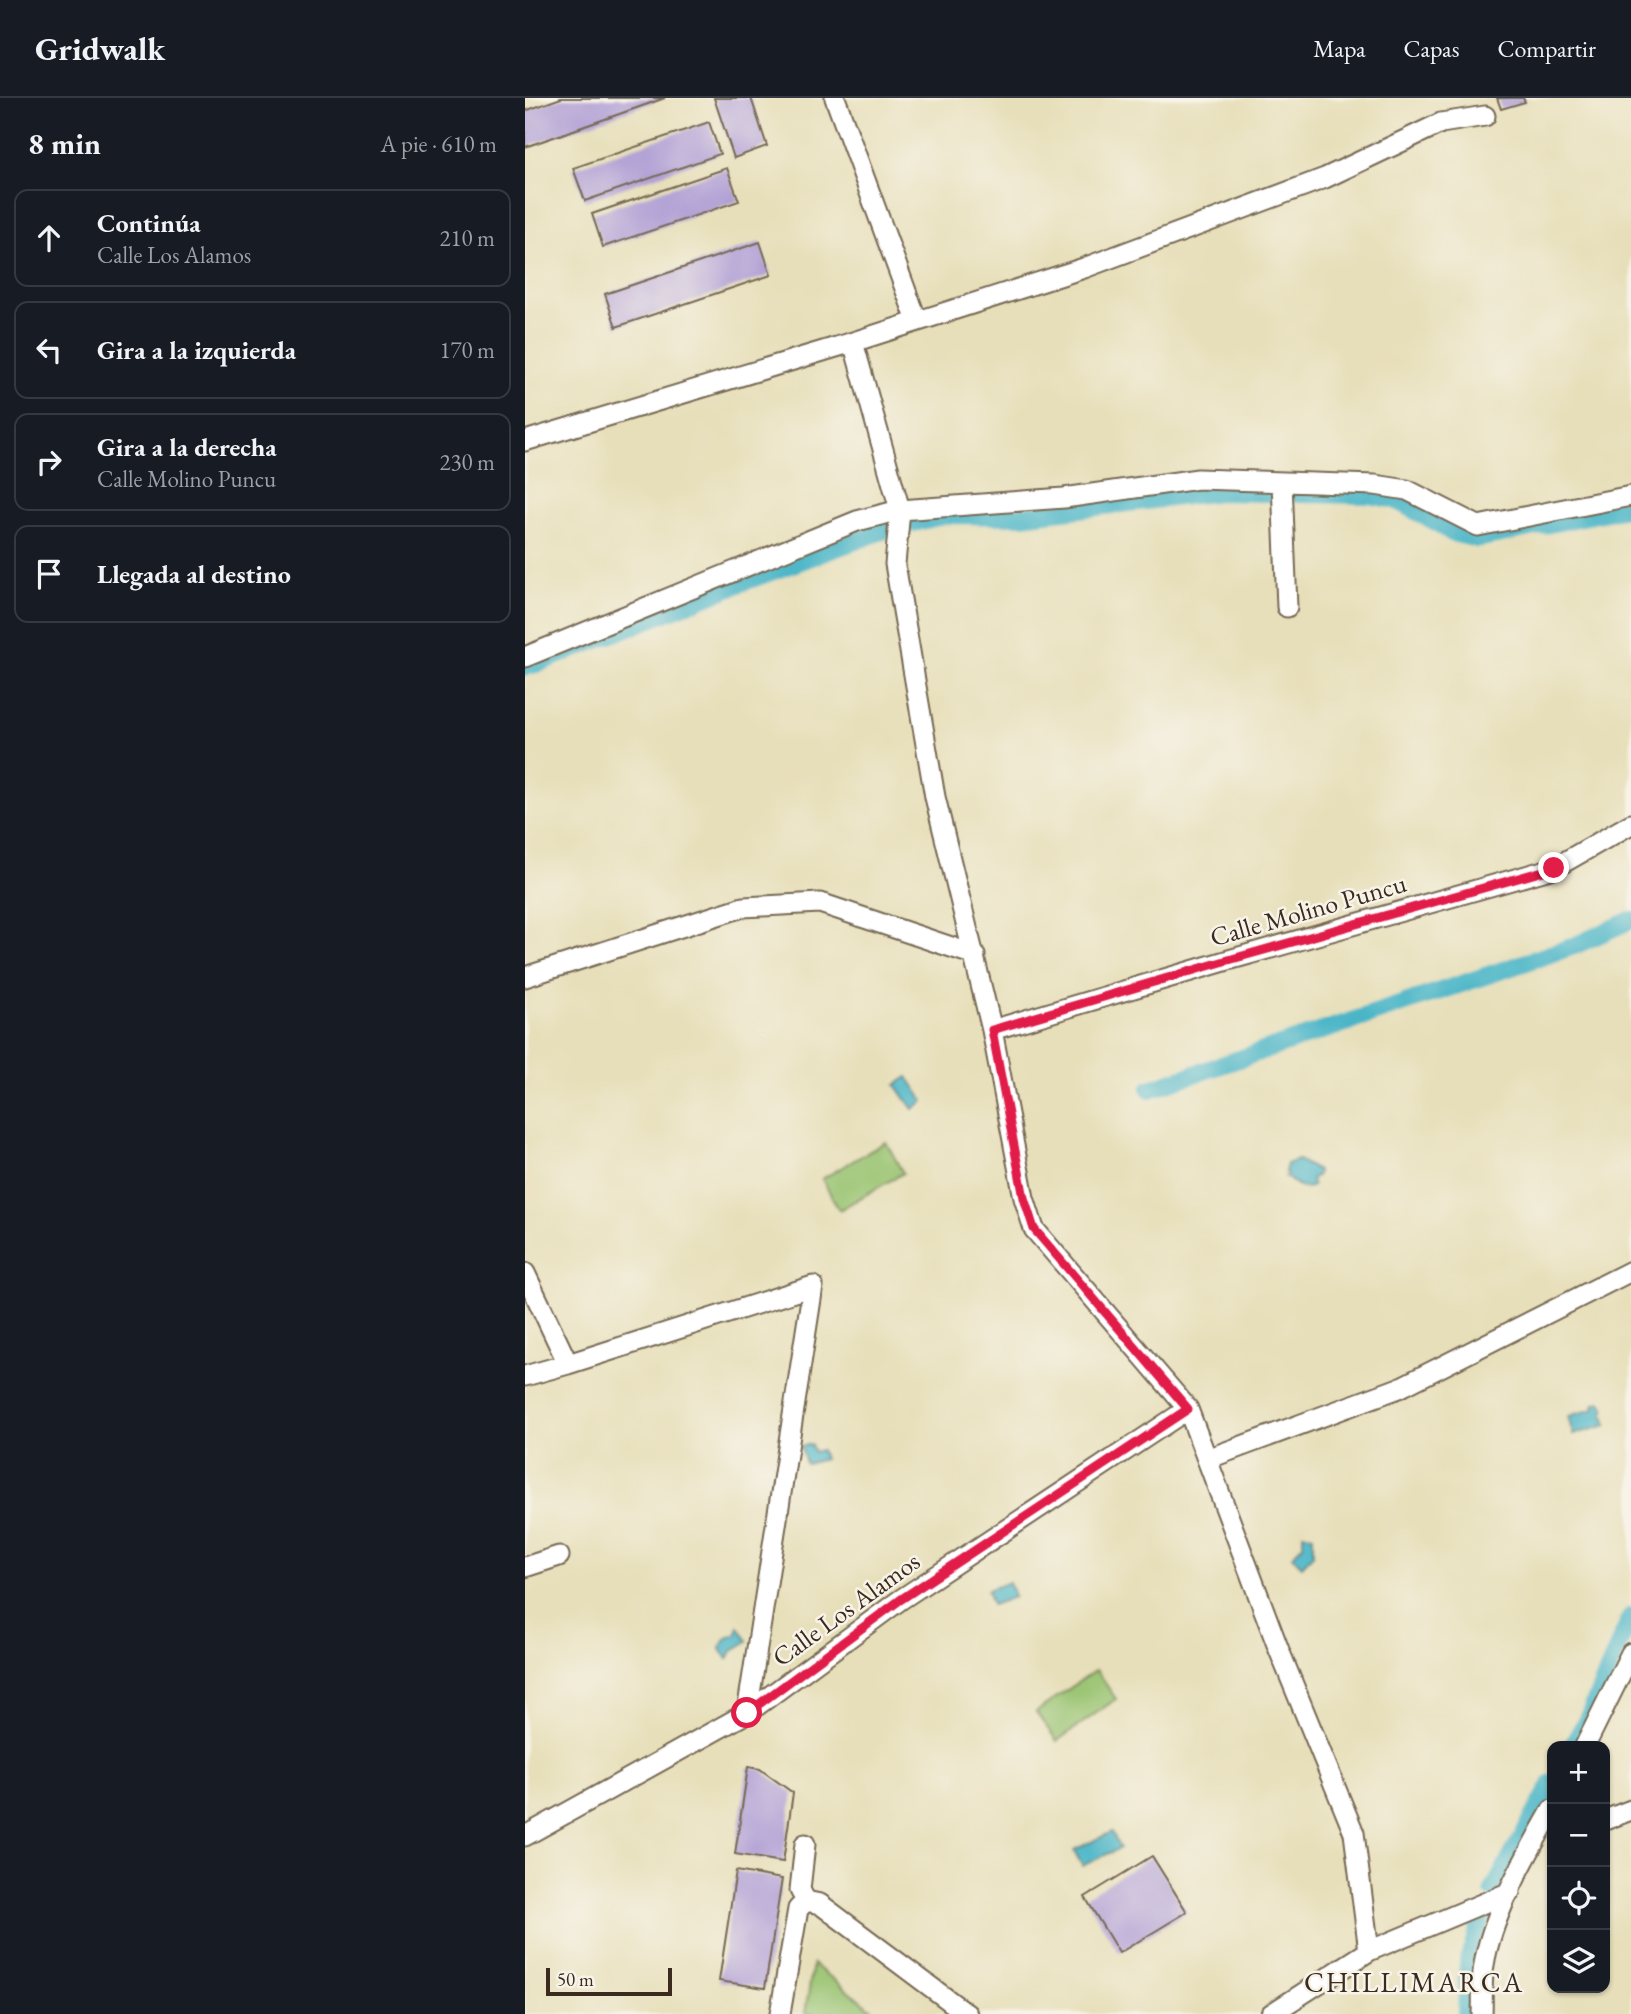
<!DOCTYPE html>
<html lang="es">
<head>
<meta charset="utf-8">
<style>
  :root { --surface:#171b24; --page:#242831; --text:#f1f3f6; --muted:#9ea1a6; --line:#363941 }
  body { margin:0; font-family:"EB Garamond",serif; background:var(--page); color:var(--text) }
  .controls { position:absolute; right:21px; bottom:21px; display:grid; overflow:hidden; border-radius:14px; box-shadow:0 2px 5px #0004 }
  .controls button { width:63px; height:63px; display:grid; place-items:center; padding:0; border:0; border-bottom:2px solid var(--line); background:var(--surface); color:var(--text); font:35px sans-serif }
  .scale { position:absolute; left:21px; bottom:18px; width:126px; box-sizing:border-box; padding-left:7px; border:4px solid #3b2a1e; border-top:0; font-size:19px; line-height:24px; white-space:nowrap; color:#3b2a1e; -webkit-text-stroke:5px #f7f3e8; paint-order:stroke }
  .stop { position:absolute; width:21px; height:21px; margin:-16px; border:5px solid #e11d48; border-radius:50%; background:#fff }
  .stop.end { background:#e11d48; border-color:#fff; box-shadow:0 2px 7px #0008 }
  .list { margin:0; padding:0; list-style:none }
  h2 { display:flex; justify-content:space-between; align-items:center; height:91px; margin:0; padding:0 28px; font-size:30px }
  h2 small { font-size:23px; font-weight:400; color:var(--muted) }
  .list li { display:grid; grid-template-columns:46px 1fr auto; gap:21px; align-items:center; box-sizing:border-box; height:98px; margin:0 14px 14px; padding:0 14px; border:2px solid var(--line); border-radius:14px }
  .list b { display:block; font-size:26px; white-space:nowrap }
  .list p { margin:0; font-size:23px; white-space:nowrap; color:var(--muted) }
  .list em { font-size:23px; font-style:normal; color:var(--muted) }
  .icon { flex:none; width:38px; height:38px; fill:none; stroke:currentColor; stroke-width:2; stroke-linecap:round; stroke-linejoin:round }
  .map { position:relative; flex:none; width:1106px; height:1916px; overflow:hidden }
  header { display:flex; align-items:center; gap:42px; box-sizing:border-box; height:98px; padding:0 35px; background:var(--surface); border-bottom:2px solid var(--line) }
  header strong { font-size:33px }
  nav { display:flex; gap:38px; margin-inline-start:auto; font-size:24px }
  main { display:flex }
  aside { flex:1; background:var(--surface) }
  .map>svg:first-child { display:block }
</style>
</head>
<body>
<header>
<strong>Gridwalk</strong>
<nav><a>Mapa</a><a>Capas</a><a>Compartir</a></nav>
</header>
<main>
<aside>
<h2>8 min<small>A pie · 610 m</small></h2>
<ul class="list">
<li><svg class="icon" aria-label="ahead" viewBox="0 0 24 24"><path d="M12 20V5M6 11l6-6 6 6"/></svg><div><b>Continúa</b><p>Calle Los Alamos</p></div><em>210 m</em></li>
<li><svg class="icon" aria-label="left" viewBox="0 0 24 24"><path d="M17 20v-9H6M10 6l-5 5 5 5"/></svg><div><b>Gira a la izquierda</b></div><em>170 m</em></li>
<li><svg class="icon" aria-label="right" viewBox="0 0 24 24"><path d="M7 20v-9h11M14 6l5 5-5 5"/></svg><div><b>Gira a la derecha</b><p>Calle Molino Puncu</p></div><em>230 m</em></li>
<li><svg class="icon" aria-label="arrive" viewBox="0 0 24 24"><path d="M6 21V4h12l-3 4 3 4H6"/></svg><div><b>Llegada al destino</b></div></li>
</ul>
</aside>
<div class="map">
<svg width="1106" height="1916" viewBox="0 0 1106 1916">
  <rect width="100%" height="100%" fill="#f7f3e8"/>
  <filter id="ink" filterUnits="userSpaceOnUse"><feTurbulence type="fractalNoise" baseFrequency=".0143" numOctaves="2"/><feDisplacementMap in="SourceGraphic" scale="14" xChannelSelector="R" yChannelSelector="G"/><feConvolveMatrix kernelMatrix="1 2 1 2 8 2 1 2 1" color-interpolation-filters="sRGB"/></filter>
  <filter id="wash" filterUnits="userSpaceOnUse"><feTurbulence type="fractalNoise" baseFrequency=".00686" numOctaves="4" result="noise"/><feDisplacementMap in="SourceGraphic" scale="28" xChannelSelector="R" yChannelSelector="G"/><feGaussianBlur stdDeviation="1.57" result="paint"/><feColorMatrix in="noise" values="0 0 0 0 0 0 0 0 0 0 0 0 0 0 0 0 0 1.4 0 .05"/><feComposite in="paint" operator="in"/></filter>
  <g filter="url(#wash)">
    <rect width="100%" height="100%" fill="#e7dfb9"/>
    <!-- green -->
    <path fill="#98c370" stroke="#6a7647" stroke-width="2" d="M361 1044 378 1075 314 1112 297 1081Z
      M571 1572 591 1601 532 1643 511 1614Z
      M288 1866 354 1916H280Z"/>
    <!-- water -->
    <path fill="#4ab5c7" stroke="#427072" stroke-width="2" d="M383 979 399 1003 388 1011 371 987Z
      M773 1062 793 1073 792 1078 788 1079 786 1084 788 1087C780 1095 769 1084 760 1079L762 1076 760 1074 762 1066Z
      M1076 1304 1081 1312 1078 1314 1082 1327 1048 1337 1043 1318 1070 1311 1069 1306Z
      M286 1346 289 1354 296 1352 299 1361 281 1366 276 1349Z
      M778 1435 788 1438V1456L777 1468 767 1458 778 1447Z
      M484 1484 489 1499 467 1507 462 1492Z
      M214 1529 223 1543 207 1553 203 1561 195 1550 202 1540 211 1537Z
      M587 1734 595 1750 557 1768 549 1752Z"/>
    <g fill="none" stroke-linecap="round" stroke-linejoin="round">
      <!-- canal -->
      <path stroke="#4ab5c7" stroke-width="18" d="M772 396 844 397 870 402 911 424 927 435 952 441 1106 409
        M388 425 421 417 497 418 694 394 744 395
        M0 569 14 565 224 482 360 432
        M625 991 1049 848 1106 822
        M1047 1648 1063 1620 1106 1518
        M968 1792 1027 1685
        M941 1916 943 1863 957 1819"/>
    </g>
    <g id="blocks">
      <!-- building -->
      <path fill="#b1a0d5" d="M36 0H140L0 49V13Z
        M189 0H226L242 48 209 60Z
        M972 0H998L1000 4 976 11Z
        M184 24 195 56 60 103 48 70Z
        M202 70 214 103 78 149 67 116Z
        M235 144 246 177 91 229 80 196Z
        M223 1669 235 1671 268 1695 258 1764 210 1756Z
        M627 1758 662 1814 594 1855 560 1799Z
        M211 1773 257 1781 240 1890 194 1883Z"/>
    </g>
  </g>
  <g filter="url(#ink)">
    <use href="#blocks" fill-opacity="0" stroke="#776954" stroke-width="2"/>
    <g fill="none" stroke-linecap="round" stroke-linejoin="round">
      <defs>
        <path id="minor" d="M310 0 392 223
          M328 244 375 412 370 466 410 699 467 932 499 1100 509 1131 663 1311 754 1552 829 1735 844 1853
          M0 343 328 244 559 170 800 80 916 25 960 18
          M757 384 762 509
          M0 559 332 423 375 412 539 400 673 381 850 387 882 392 953 428 1106 398
          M0 879 218 809 295 805 450 857
          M467 932 700 863 1029 770 1106 726
          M0 1175 43 1266
          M0 1278 43 1266 288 1188 222 1615
          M682 1361 874 1290 1106 1173
          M0 1469 34 1458
          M1060 1648 1106 1555
          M1080 1722 1106 1712
          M0 1738 222 1615 375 1502 663 1311
          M280 1746 275 1792 281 1803
          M281 1803 295 1806 442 1916
          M255 1916 273 1811 281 1803
          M746 1916 844 1853 985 1794
          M957 1916C958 1900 956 1883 959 1867 967 1816 1002 1757 1027 1712"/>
      </defs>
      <!-- minor casing -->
      <use href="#minor" stroke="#776954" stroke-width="23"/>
      <!-- minor -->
      <use href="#minor" stroke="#fff" stroke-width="19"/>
    </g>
  </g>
  <g fill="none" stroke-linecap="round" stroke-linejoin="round" filter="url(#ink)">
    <!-- route -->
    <path stroke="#e11d48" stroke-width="9" d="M222 1615 375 1502 663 1311 509 1131 499 1100 467 932 700 863 1029 770"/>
  </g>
  <g text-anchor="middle" stroke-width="5" stroke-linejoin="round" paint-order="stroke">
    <!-- street labels -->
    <g font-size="26" fill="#3b2a1e" stroke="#f7f3e8">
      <text transform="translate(783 812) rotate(-16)" y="9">Calle Molino Puncu</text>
      <text transform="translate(321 1511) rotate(-36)" y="9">Calle Los Alamos</text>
    </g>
    <!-- neighbourhood labels -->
    <g font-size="28" letter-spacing="2" fill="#3b2a1e" stroke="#f7f3e8">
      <text x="889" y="1894">CHILLIMARCA</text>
    </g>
  </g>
</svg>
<div class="controls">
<button>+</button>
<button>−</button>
<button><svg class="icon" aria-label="locate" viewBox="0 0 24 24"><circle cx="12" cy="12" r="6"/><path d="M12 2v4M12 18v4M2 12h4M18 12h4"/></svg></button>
<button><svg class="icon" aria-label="layers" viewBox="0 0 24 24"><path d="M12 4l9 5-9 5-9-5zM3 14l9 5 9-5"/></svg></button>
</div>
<div class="scale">50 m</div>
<div class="stop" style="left:222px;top:1615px"></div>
<div class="stop end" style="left:1029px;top:770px"></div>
</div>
</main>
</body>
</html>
